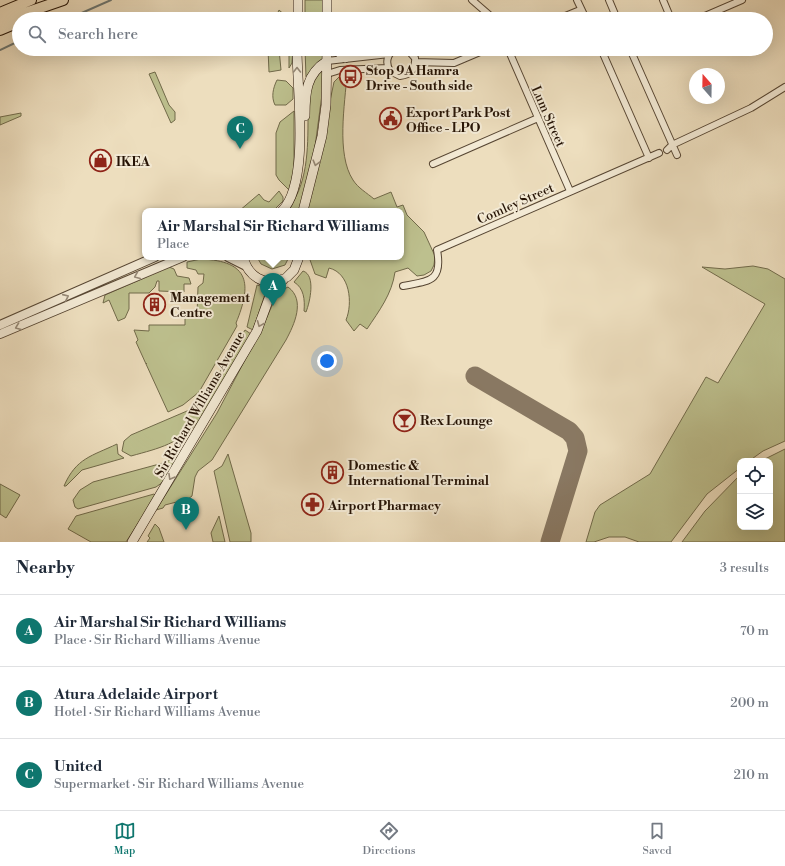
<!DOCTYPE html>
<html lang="en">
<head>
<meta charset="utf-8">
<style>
  :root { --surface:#fff; --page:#f6f6f7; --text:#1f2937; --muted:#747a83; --line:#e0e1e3; --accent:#0f766e }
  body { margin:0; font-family:"Libre Bodoni",serif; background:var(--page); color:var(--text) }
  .controls { position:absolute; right:12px; bottom:12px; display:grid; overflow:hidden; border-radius:8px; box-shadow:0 4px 16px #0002 }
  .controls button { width:36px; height:36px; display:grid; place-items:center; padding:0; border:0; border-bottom:1px solid var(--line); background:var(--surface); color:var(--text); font:20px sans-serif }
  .compass { position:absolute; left:689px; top:68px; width:36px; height:36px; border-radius:50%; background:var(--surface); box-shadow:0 4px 16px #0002; rotate:340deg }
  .you { position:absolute; left:327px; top:361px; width:14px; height:14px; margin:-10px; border:3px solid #fff; border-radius:50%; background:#1a73e8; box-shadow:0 0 0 6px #1a73e833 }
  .badge { display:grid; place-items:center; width:26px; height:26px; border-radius:50%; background:var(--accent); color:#fff; font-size:13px; font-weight:700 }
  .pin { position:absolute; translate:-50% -33px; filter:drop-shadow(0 1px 2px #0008) }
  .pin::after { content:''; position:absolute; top:21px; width:14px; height:12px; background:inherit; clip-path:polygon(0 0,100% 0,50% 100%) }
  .popup { position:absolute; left:142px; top:208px; width:262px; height:52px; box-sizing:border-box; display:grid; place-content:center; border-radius:8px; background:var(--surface); filter:drop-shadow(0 1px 3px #0005); font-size:13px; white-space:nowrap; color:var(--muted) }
  .popup b { font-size:15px; color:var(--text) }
  .popup::after { content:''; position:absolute; left:50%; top:100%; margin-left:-8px; border:8px solid transparent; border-top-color:var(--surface) }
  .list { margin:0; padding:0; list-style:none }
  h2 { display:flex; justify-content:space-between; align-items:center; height:52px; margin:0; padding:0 16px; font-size:17px }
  h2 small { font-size:13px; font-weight:400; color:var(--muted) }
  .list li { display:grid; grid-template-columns:26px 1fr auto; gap:12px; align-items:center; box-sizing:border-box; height:72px; padding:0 16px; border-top:1px solid var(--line) }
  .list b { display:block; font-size:15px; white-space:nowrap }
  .list p { margin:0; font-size:13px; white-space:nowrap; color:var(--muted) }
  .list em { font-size:13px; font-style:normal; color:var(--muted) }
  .icon { flex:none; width:22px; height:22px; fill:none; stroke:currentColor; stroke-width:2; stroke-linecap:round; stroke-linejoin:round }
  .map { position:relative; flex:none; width:785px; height:542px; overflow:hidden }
  .search { position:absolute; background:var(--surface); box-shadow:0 4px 16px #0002; left:12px; right:12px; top:12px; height:44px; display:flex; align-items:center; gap:10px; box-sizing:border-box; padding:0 14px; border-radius:22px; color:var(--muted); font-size:15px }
  .sheet { height:268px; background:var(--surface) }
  nav { display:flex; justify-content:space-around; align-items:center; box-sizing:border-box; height:56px; border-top:1px solid var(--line); background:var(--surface); font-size:11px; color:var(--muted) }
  nav a { display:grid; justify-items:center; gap:2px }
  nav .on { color:var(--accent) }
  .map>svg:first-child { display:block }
</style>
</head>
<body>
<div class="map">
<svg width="785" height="542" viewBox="0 0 785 542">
  <rect width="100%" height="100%" fill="#eddebe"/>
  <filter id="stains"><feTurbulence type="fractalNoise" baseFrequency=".005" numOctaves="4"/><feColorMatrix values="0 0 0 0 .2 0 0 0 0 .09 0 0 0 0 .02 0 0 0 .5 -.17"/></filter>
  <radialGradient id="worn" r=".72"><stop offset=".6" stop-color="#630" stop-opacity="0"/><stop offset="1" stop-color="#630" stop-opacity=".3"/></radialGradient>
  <!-- green -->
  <path fill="#bdc08e" stroke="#716a4a" d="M305 0H323V19H305Z
    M279 10 287 17 292 19H275Z
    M268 49H279L281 70 269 72Z
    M289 49H293L292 63 289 68Z
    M305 49H324V59L306 77Z
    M320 71 325 72 314 154 299 211H286C308 187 308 148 308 117 308 108 306 95 310 86 312 81 317 76 320 71Z
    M155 72 169 105 175 112V120L171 123 149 74Z
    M347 74C345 104 336 154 353 180 358 188 367 193 374 199L391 192 397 207 403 205 407 215 424 232 435 256 434 265 431 271 424 275 417 276 408 268 395 272C392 294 379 311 367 329L360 324 354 331 346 320C353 303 350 273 329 268L326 278 315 274 309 257H401V211H307L334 82 341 75Z
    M277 80 286 81 293 88V99L286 105H275C271 97 273 88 277 80Z
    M294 111V170L289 190 279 180 276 175V133L280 122Z
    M21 113V116L0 125V117Z
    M279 191 283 197V201L273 211H239L259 194 264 200 269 202Z
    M257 257H289L285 265 272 269 261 264Z
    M201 259C250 261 252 284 236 323L237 326 199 392 183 405 168 412 146 364 147 363 146 364 136 342 138 340 134 330 149 331V325H185V312H190V315H197L198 287 203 283 204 274H198L196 270 187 268V262Z
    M753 266 768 269 785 279V441L763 451 749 461H740V468L707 494 671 542H639L625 537H609L594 542H586L595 512 600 505 650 474 706 377 718 383 765 304 702 267 725 269Z
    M169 267 174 269 177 276 189 278 191 284H184V292L159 291V281H157L155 287 149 293H129V309L125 318 118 321 109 300 103 303 105 295Z
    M303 271C316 275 310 302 306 312L304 311C305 300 304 288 294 282Z
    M257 285 267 288 253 330 247 327Z
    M288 287C306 300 294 325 286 340L212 460 198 471 195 477 192 496 188 499 165 505 163 508 156 510 217 413 264 324 278 292Z
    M245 330 251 334 200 420C179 444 160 448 131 456L122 451 124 441 131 435 187 411 203 400Z
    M117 444 118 454 124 458 82 470 66 486H64C76 458 92 456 117 444Z
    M785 449V542H682L705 511 740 475V527H770V461H761Z
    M228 454 251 533V542H230L214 471 222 466Z
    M181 456 163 482 156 487 78 509 75 507 73 500 80 490 93 482 163 463Z
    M0 484 20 495 6 518 0 514Z
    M154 494 156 496 126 542H91L68 529 76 516Z
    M219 516 225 542H213L211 533Z
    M155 524 159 528 164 542H147L150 538 148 536Z"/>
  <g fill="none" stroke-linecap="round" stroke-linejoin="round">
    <!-- stream -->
    <path stroke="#6d7772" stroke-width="2" d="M68 19 111 0
      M0 50 19 41"/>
    <!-- taxiway -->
    <path stroke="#897862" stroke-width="19" d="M475 376 569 431 575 438 578 451 550 542"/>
    <defs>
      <path id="minor" d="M472 0 494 19
        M577 0 586 19
        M609 0 617 19
        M663 0 671 19
        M558 19 580 10
        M698 19 742 0
        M395 49C387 54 385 63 390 71L400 76C411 75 416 68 415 58L407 49
        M508 49 570 191
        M601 49 649 158
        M630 49 677 155
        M327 61 389 54
        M415 62 454 63 487 49
        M327 74 340 70 388 68
        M667 150 672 145 751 108 785 87
        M433 164 538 118
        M403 286C429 281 443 282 437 250L659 153"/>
      <path id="tertiary" d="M228 257 246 266
        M0 325 155 257
        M0 334 183 257"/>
      <path id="secondary" d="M298 19V0
        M327 19V0
        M335 49 345 58
        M305 116C305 93 306 74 327 61
        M282 211C310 182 297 90 297 49
        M303 211 322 136 326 105 327 49
        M243 257C248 276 264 287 283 279
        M287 277 294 270 299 257
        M132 542 257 331 272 290 284 279"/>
      <path id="primary" d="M0 13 31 0
        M0 20 2 21 63 0
        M0 30 19 22"/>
    </defs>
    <!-- minor casing -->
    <use href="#minor" stroke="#574633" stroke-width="8"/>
    <!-- tertiary casing -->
    <use href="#tertiary" stroke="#574633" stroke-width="10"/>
    <!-- secondary casing -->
    <use href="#secondary" stroke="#251305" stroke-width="10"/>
    <!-- primary casing -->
    <use href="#primary" stroke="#251305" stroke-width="12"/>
    <!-- minor -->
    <use href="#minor" stroke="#f3ead5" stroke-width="6"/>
    <!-- tertiary -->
    <use href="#tertiary" stroke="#f3ead5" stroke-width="8"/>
    <!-- secondary -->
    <use href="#secondary" stroke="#f3ead5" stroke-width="9"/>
    <!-- primary -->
    <use href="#primary" stroke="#eddebe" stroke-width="10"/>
  </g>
  <!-- one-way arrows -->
  <defs><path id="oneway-chevron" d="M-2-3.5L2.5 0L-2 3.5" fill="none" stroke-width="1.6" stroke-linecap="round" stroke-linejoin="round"/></defs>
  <g stroke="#968977">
    <use href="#oneway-chevron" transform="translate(297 70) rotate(-90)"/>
    <use href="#oneway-chevron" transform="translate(316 163) rotate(105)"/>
    <use href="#oneway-chevron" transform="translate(137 276) rotate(157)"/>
    <use href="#oneway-chevron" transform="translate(66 297) rotate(-24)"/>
    <use href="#oneway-chevron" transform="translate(260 324) rotate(112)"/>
    <use href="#oneway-chevron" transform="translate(18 327) rotate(159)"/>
    <use href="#oneway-chevron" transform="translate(171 477) rotate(120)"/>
  </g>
  <!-- icons -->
  <defs>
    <symbol id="bus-ring" viewBox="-11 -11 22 22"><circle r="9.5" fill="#f3ead5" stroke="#8f2418" stroke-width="1.5"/><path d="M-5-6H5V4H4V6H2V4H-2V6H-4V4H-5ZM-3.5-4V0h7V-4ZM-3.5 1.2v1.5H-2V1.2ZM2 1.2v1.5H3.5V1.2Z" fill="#8f2418"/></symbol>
    <symbol id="civic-ring" viewBox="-11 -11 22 22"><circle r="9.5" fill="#f3ead5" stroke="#8f2418" stroke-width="1.5"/><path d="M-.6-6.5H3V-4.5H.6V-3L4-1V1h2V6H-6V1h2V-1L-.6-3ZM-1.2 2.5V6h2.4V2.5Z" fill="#8f2418"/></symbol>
    <symbol id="shop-ring" viewBox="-11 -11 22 22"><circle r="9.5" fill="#f3ead5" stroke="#8f2418" stroke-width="1.5"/><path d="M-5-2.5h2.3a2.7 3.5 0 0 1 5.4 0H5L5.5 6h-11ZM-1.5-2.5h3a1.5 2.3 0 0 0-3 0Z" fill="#8f2418"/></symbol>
    <symbol id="building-ring" viewBox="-11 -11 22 22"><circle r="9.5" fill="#f3ead5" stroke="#8f2418" stroke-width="1.5"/><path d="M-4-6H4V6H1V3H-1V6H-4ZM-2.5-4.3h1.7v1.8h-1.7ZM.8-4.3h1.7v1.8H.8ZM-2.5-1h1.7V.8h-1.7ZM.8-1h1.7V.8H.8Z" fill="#8f2418"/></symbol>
    <symbol id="bar-ring" viewBox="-11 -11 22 22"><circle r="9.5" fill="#f3ead5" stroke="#8f2418" stroke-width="1.5"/><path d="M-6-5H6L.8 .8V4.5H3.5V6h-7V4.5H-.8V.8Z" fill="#8f2418"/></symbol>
    <symbol id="pharmacy-ring" viewBox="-11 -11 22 22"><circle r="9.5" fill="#f3ead5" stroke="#8f2418" stroke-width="1.5"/><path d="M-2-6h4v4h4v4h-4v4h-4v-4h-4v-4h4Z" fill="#8f2418"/></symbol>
  </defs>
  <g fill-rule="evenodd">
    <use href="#bus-ring" x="338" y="64" width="25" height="25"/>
    <use href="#civic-ring" x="378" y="106" width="25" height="25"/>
    <use href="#shop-ring" x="88" y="148" width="25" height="25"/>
    <use href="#building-ring" x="142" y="292" width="25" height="25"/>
    <use href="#bar-ring" x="392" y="408" width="25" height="25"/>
    <use href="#building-ring" x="320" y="460" width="25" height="25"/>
    <use href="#pharmacy-ring" x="300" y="492" width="25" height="25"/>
  </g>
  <g text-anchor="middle" stroke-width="4" stroke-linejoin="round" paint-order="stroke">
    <!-- poi labels -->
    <g font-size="13" font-weight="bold" fill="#251305" stroke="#f3ead5" text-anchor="start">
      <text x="366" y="75">Stop 9A Hamra<tspan x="366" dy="15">Drive - South side</tspan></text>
      <text x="406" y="117">Export Park Post<tspan x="406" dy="15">Office - LPO</tspan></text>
      <text x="116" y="166">IKEA</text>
      <text x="170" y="302">Management<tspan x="170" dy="15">Centre</tspan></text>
      <text x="420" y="425">Rex Lounge</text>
      <text x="348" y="470">Domestic &amp;<tspan x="348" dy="15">International Terminal</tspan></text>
      <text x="328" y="510">Airport Pharmacy</text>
    </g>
    <!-- street labels -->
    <g font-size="13" fill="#251305" stroke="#f3ead5">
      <text transform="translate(549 116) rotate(66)" y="5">Lum Street</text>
      <text transform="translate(515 203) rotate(-24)" y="5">Comley Street</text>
      <text transform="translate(199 404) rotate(-60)" y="5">Sir Richard Williams Avenue</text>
    </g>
  </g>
  <rect width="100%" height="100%" filter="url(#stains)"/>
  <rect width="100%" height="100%" fill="url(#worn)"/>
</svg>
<div class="controls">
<button><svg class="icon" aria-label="locate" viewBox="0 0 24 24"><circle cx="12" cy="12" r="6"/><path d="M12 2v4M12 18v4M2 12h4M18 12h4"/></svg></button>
<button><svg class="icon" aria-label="layers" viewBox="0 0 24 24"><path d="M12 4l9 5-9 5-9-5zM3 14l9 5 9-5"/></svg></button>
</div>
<svg class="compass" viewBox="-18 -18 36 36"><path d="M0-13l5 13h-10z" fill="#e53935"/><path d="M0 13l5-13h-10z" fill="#747a83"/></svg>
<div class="you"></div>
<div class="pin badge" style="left:273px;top:306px">A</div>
<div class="popup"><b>Air Marshal Sir Richard Williams</b>Place</div>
<div class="pin badge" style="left:186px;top:530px">B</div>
<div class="pin badge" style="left:240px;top:149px">C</div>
<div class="search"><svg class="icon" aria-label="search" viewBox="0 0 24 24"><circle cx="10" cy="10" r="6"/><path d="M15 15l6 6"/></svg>Search here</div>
</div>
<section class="sheet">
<h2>Nearby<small>3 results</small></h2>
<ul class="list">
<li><span class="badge">A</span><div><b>Air Marshal Sir Richard Williams</b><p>Place · Sir Richard Williams Avenue</p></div><em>70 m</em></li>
<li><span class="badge">B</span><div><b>Atura Adelaide Airport</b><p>Hotel · Sir Richard Williams Avenue</p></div><em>200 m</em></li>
<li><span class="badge">C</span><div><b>United</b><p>Supermarket · Sir Richard Williams Avenue</p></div><em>210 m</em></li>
</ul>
</section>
<nav>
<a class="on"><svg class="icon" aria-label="map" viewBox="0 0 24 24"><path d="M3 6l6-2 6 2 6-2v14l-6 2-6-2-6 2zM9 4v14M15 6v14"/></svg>Map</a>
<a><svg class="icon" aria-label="directions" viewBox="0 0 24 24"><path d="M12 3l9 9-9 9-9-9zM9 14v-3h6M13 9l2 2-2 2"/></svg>Directions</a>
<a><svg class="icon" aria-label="saved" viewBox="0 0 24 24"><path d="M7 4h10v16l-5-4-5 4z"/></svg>Saved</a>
</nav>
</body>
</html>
